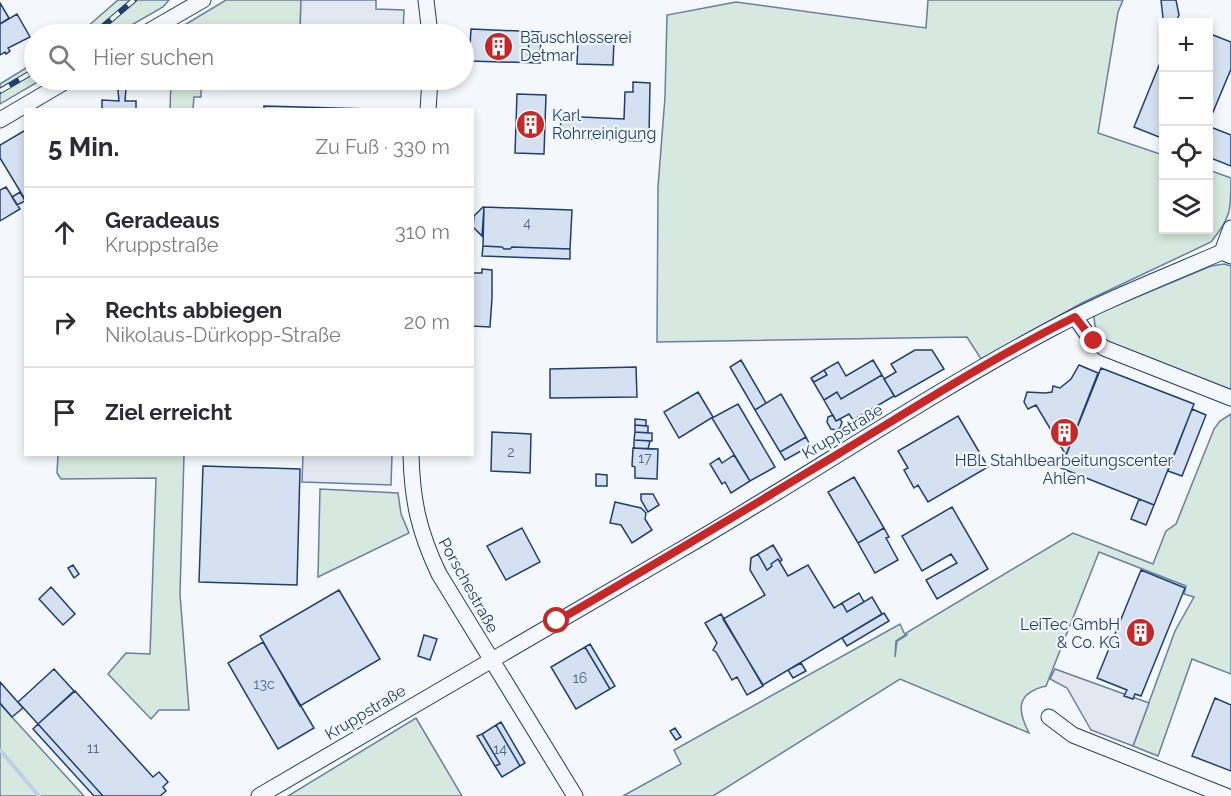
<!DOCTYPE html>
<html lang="de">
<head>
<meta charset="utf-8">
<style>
  :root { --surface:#fff; --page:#f7f7f7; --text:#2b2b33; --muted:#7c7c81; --line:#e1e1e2 }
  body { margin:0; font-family:Raleway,sans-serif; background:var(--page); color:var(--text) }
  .controls { position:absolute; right:18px; top:18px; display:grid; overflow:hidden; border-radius:0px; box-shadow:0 3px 9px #0003 }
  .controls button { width:54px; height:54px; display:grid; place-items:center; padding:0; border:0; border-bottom:2px solid var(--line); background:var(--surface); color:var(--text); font:30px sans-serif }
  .stop { position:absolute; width:18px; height:18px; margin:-14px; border:4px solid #c62828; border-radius:50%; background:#fff }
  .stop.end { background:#c62828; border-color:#fff; box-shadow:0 2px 6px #0008 }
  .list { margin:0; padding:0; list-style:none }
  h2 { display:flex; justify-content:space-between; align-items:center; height:78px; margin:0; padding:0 24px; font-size:26px }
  h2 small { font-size:20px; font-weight:400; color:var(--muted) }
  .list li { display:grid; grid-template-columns:39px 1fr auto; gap:18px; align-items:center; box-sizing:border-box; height:90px; padding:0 24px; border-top:2px solid var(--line) }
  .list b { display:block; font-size:22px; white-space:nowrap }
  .list p { margin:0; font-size:20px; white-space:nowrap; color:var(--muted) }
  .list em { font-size:20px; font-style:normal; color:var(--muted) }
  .icon { flex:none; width:33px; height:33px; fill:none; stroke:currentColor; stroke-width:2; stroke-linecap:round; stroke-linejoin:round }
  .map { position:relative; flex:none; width:1231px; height:796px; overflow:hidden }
  .search { position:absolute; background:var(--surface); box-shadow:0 3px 9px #0003; left:24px; top:24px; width:450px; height:66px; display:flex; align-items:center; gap:15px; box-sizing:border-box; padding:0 21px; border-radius:33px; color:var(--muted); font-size:22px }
  .panel { position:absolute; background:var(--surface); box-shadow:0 3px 9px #0003; left:24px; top:108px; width:450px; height:348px; border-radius:0px }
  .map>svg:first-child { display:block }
</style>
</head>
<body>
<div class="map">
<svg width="1231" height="796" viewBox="0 0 1231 796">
  <rect width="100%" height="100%" fill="#f4f7fb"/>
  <!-- green -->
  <path fill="#d7e8df" stroke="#687fa3" stroke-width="1.5" d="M118 0H169L163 7 116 34H79Z
    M226 0H301L300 34H173V32Z
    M928 0H1123L1118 12 1098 133 1163 155 1164 230H1208L1209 170 1231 178C1231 211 1231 217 1211 242L1082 303 981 359 967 337 657 342 658 187 665 97 667 15 736 2 926 28Z
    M34 63V80H41L0 104V84Z
    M171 80H299V82L201 80V97H194L193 109 170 110Z
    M1224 264 1231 266V391L1105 341C1097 333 1094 327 1094 315L1211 266Z
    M1231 414V674L1192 659 1158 756 1133 746 1175 631 1194 597 1184 594 1186 586 1099 552 1046 686C1016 693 1017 710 1029 733L900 679 713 796H623L681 764 674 750 900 624 905 635 896 641 895 657 897 641 907 635 906 633 1073 533 1153 564 1166 531 1176 524 1214 429 1220 421Z
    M58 455H184L180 594 189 710H159L151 719 108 674 126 653 150 654 156 478 61 479 57 473Z
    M320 489 398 493 401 514 409 533 318 577Z
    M0 704 84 796H0Z
    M416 718 462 796H288Z"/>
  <!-- parking -->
  <path fill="#e3e8f0" stroke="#687fa3" stroke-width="1.5" d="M301 0H376V9L404 10 403 34H300Z
    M299 80H402V85L299 82Z
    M303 455H392L391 485 302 482Z
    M1055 669 1149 703 1133 746 1091 730 1067 688 1050 679Z"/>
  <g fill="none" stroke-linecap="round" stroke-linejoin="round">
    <!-- stream -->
    <path stroke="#bed0e5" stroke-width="4" d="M0 750 39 796"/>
  </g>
  <!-- building -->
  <path fill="#d5e0f0" stroke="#1d3f73" stroke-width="1.5" d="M1161 0H1176L1179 15 1176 22H1164V27Z
    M0 3 9 18 0 24Z
    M17 14 30 37 8 48 10 51 6 54 5 52 0 55V24Z
    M471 29 541 32H529L528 62 540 63 469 61Z
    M529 32H541L540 63 528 62Z
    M1208 33 1231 42V69L1208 124Z
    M578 38 614 40 613 65 577 64Z
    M1164 53V139L1134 127Z
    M633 82 650 83 649 136 641 141 560 138 561 116 624 119 625 92H633Z
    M120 87 126 89 125 101H136V110H102V100L119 101 118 91Z
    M517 94 546 95 544 154 515 153Z
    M264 106 370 109V110H264Z
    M1208 126 1231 135V166L1208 157Z
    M24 131 26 133V201L0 158V145Z
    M6 187 20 209 0 221V190Z
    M20 192 25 201 17 205 12 197Z
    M483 207H484L482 236 473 227 474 216Z
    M484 207 572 210 570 249 512 247 510 249H504L502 247 483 246Z
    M483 246 502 247 504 249H510L512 247 570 249V259L482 256Z
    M482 269 492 270V298L490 327 472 326V273H482Z
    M915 350H932L944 369 895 397 884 379 896 372 891 364Z
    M741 360 766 403 755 410 730 367Z
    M873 360 882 375 841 399 837 392 824 400 811 378 814 382 827 375 824 370 838 362 846 376Z
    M1079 365 1098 373 1066 455 1036 405 1028 409 1024 402 1027 392 1045 393 1052 392 1053 386 1060 388 1071 379Z
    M636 367 637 397 550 398V369Z
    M1101 368 1194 404 1154 505 1061 468Z
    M824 370 827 375 814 382 811 378Z
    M882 375 894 396 853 420 849 414 836 421 824 400 837 392 841 399Z
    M698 392 713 417 679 438 664 412Z
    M781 394 806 437 780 452 755 410Z
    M738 404 775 467 750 481 712 418Z
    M1192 409 1206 415 1182 476 1168 471Z
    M833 415 836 421 840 419 842 422 840 428 836 430 831 429 827 422 828 417Z
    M958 416 988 467 928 502 918 485 914 488 904 470 908 468 898 451Z
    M635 419 646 420V426L635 425Z
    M635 425 648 426V433L635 432Z
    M492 432 531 434 530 473 491 471Z
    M635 432 652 433V441L634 440Z
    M806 437 809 443 808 447 785 460 780 452Z
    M634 440 650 441 648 449 634 448Z
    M633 448 658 449 657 479 635 478V467L632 466Z
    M734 455 750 481 731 493 725 482 722 484 710 464 719 458 722 463Z
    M203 466 300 469 297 585 199 582Z
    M596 474 607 475V486H596Z
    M854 477 884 528 858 543 828 492Z
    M641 494H653L659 505 648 512 641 500Z
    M1139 499 1154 505 1146 525 1131 519Z
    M615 502 641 508 646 513 645 519 652 530 632 543 621 525 610 523Z
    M952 507 988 569 937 599 926 580 957 563 951 554 922 571 902 536Z
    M522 528 540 562 506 580 487 546Z
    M884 528 889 537 886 538 898 560 875 573 858 543Z
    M773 545 782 560 780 562 778 559 771 564 772 566 767 570 758 554Z
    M758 554 767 570 772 566 771 564 778 559 788 576 808 565 834 608 842 603 847 612 872 597 882 614 763 685 723 619 765 595 750 570 751 558Z
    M73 565 79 574 74 578 68 568Z
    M1141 570 1185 588 1141 696 1135 694 1133 699 1124 696 1127 690 1097 678Z
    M51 587 75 614 63 625 39 599Z
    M339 590 380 659 300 706 260 636Z
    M859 593 864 602 847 612 842 603Z
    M884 613 889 621 847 646 842 638Z
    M721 614 763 686 747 695 737 677 732 680 716 652 713 650 717 643 705 623Z
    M424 635 437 639 430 660 418 656Z
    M263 642 314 728 278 749 228 663Z
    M590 644 615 686 610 689 585 647Z
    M585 647 610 689 576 709 551 667Z
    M801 663 806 671 793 678 788 670Z
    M54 669 74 691 38 724 18 702Z
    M0 682 23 708 12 717 0 703Z
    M75 691 153 777 159 772 168 782 163 787 166 791 160 796H103L38 724Z
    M1215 698 1231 705V771L1192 756Z
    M501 722 525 763 520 766 496 725Z
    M38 724 103 796H94L33 729Z
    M496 725 520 766 502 777 495 766 500 764 482 734Z
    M675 728 681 737 676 740 670 731Z
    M482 734 500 764 495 766 477 736Z"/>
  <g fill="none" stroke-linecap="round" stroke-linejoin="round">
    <defs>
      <path id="minor" d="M426 0 430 34
        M144 34 203 0
        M428 110 430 80
        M0 120 68 80
        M1222 252 1231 228
        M1075 317 1087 334 1104 348 1231 398
        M411 454C412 501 419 532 439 574L575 796
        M1049 717 1073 735 1226 796
        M259 796C398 714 538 634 677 552 802 480 922 398 1049 330 1105 300 1164 277 1222 252L1231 256"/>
    </defs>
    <!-- minor casing -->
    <use href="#minor" stroke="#1d3f73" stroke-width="17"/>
    <!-- minor -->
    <use href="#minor" stroke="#f4f7fb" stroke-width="15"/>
    <defs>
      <path id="rail" d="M94 34 134 0
        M0 91 34 71"/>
    </defs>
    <!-- rail casing -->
    <use href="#rail" stroke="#1d3f73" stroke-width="6"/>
    <!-- rail -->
    <use href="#rail" stroke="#f4f7fb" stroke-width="4" stroke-dasharray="11" stroke-linecap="butt"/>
  </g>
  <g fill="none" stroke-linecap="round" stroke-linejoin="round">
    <!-- route -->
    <path stroke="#c62828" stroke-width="8" d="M557 621C651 567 745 510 838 454 916 407 993 357 1075 317L1094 341"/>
  </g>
  <!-- icons -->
  <defs>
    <symbol id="building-disc" viewBox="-11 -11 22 22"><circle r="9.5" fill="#c62828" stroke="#f4f7fb"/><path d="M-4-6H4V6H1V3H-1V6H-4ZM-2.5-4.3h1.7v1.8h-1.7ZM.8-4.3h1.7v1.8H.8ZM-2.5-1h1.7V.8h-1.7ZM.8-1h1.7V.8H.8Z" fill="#fff"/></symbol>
  </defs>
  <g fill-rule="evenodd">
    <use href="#building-disc" x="482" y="30" width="33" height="33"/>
    <use href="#building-disc" x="514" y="108" width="33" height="33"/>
    <use href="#building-disc" x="1048" y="416" width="33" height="33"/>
    <use href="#building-disc" x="1124" y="616" width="33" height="33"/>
  </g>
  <g text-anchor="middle" stroke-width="4.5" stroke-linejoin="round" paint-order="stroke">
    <!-- number labels -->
    <g font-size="14" fill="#4b6792">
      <text x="527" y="228">4</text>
      <text x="511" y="457">2</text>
      <text x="645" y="463">17</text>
      <text x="580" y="683">16</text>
      <text x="264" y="689">13c</text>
      <text x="93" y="753">11</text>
      <text x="500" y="754">14</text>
    </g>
    <!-- poi labels -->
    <g font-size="16" fill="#1d3f73" stroke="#f4f7fb" text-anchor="start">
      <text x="520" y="43">Bauschlosserei<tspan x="520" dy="18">Detmar</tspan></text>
      <text x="552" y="121">Karl<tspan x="552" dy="18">Rohrreinigung</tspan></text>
      <text x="1064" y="466" text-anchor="middle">HBL Stahlbearbeitungscenter<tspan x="1064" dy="18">Ahlen</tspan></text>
      <text x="1120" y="630" text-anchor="end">LeiTec GmbH<tspan x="1120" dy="18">&amp; Co. KG</tspan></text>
    </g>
    <!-- street labels -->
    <g font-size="16" fill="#1d3f73" stroke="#f4f7fb">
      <text transform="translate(842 431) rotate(-31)" y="6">Kruppstraße</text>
      <text transform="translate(469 585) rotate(61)" y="6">Porschestraße</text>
      <text transform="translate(365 712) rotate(-31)" y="6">Kruppstraße</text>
    </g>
  </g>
</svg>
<div class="controls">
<button>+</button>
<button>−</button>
<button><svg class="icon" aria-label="locate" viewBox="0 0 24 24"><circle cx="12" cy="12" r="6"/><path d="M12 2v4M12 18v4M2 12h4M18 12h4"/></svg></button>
<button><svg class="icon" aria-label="layers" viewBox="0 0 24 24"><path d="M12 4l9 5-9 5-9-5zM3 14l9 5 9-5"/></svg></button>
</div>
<div class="stop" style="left:557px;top:621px"></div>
<div class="stop end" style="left:1094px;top:341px"></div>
<div class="search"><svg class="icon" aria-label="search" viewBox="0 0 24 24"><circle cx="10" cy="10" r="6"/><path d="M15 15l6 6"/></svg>Hier suchen</div>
<section class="panel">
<h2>5 Min.<small>Zu Fuß · 330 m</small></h2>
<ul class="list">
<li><svg class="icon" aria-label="ahead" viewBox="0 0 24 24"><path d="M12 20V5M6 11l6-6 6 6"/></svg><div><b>Geradeaus</b><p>Kruppstraße</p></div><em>310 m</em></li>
<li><svg class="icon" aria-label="right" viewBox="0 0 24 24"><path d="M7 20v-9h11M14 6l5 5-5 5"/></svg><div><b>Rechts abbiegen</b><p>Nikolaus-Dürkopp-Straße</p></div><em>20 m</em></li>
<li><svg class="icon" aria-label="arrive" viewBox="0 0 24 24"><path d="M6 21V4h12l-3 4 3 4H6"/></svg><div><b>Ziel erreicht</b></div></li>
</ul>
</section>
</div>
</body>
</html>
